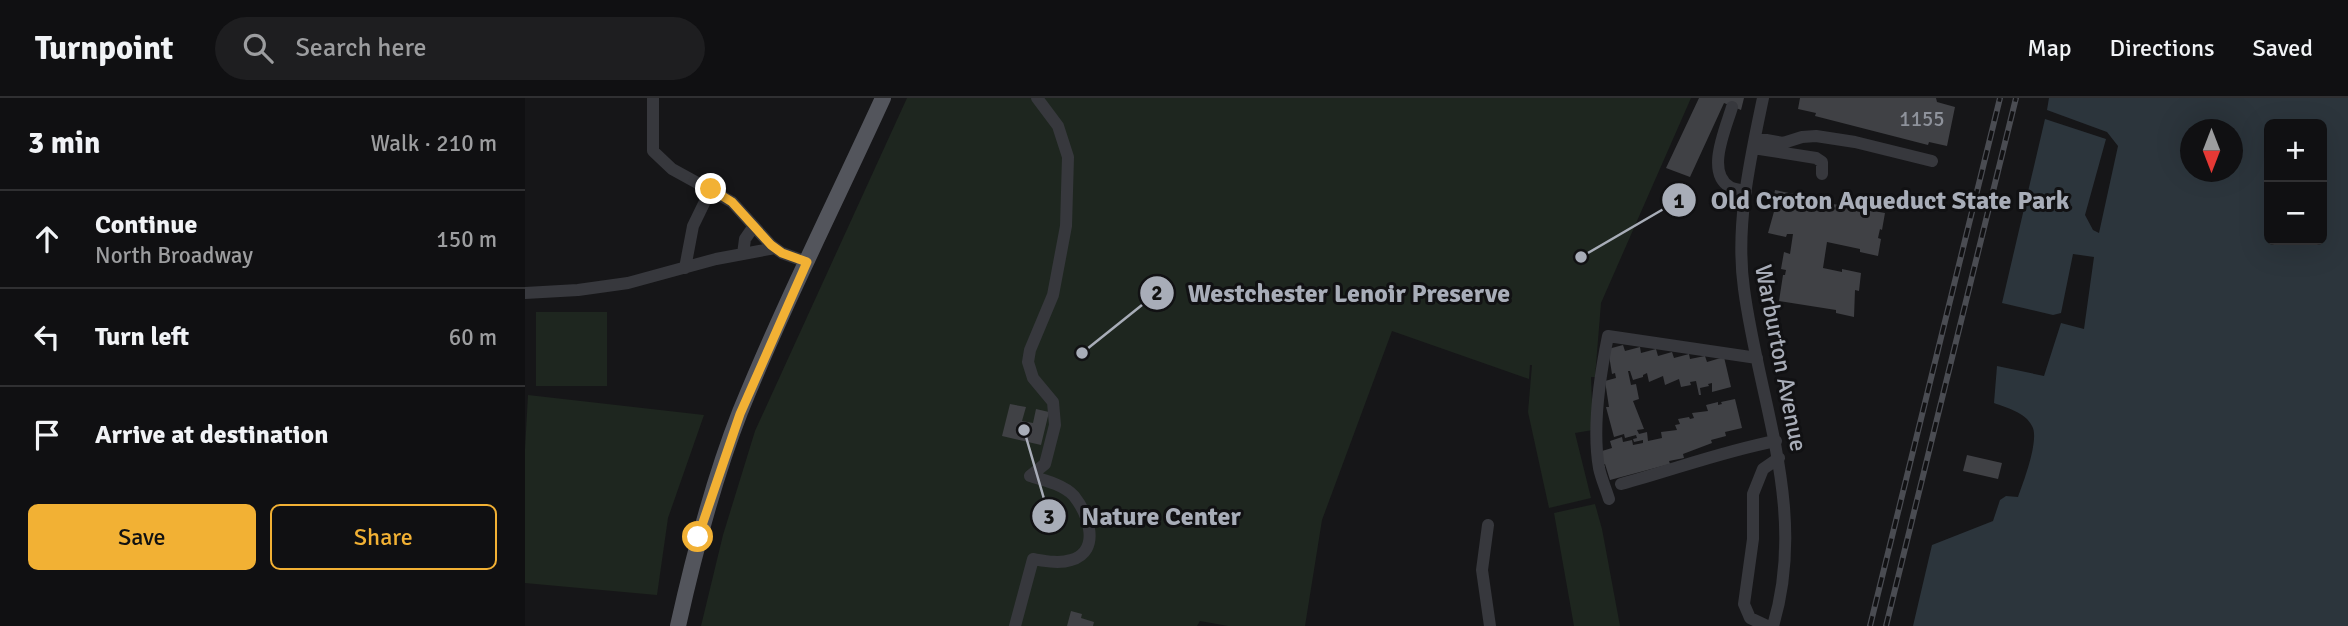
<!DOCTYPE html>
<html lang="en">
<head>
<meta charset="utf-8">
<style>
  :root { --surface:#101012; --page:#1e1e20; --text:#f1f3f6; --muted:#9c9d9f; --line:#303032; --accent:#f2b134 }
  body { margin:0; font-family:Signika,sans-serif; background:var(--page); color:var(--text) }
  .controls { position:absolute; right:21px; top:21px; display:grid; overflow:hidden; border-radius:10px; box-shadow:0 7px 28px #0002 }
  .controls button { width:63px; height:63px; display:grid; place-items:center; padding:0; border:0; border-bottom:2px solid var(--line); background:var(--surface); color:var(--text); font:35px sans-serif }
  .compass { position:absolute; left:1655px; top:21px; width:63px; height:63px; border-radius:50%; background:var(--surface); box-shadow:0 7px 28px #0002; rotate:180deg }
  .stop { position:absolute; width:21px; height:21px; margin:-16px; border:5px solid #f2b134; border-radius:50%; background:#fff }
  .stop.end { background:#f2b134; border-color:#fff; box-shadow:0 2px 7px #0008 }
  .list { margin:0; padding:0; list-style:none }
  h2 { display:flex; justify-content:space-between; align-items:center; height:91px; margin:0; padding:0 28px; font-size:30px }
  h2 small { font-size:23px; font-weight:400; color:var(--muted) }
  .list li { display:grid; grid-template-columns:46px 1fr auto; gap:21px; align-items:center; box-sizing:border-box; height:98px; padding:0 28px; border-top:2px solid var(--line) }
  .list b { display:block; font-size:26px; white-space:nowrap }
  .list p { margin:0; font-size:23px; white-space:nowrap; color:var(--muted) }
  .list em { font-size:23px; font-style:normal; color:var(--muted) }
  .actions { display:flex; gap:14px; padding:21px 28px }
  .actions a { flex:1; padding:16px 0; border:2px solid var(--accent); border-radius:10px; text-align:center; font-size:24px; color:var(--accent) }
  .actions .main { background:var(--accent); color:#111 }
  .icon { flex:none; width:38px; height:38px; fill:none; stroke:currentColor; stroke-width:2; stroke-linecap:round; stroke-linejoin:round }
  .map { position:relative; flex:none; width:1823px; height:528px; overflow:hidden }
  header { display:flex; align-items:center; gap:42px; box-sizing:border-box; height:98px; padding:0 35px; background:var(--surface); border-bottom:2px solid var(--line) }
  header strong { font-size:33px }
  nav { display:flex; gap:38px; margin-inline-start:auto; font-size:24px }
  .search { width:490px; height:63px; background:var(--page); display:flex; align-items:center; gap:18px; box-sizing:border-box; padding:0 24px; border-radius:38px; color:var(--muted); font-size:26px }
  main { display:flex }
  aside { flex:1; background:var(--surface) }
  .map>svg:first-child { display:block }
</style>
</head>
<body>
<header>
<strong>Turnpoint</strong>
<div class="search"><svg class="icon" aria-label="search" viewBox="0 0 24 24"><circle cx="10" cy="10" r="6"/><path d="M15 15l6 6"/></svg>Search here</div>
<nav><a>Map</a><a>Directions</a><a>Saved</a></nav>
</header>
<main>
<aside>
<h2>3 min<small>Walk · 210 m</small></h2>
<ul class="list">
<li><svg class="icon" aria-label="ahead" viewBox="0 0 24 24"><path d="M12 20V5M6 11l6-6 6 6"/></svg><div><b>Continue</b><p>North Broadway</p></div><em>150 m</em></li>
<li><svg class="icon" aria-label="left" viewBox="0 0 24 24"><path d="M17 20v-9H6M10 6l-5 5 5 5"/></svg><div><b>Turn left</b></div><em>60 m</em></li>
<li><svg class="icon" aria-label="arrive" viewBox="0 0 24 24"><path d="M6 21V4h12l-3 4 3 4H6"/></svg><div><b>Arrive at destination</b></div></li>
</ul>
<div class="actions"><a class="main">Save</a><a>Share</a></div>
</aside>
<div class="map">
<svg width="1823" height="528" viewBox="0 0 1823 528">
  <rect width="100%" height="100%" fill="#161618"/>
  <!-- green -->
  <path fill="#1e261f" d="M382 0H1166L1076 205 1070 279H1066L1068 332 1050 335 1066 400 1024 410 1003 314 1007 267H1005L1004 281 867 233 797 422 780 528H703L675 523 672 528H176L198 437 230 333Z
    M11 214H82V288H11Z
    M3 297 179 317 143 420 132 497 0 485V351Z
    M1070 406 1077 431 1095 528H1049L1029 415Z"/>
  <!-- water -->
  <path fill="#2c353c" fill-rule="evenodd" d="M1524 0H1823V528H1388L1407 447 1468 423 1475 402 1481 398 1493 399C1498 385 1515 341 1507 328 1500 314 1482 310 1469 305L1472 268 1519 278 1536 225 1559 231 1569 159 1548 156 1536 215 1528 217 1477 205 1520 21 1581 41 1560 117 1568 132 1574 135 1593 48 1582 34 1522 12ZM1744 26H1797V142H1744ZM1666 32H1708V74H1666Z"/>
  <!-- building -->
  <path fill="#404145" d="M1174 0H1219L1216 12 1199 5 1165 79 1141 70Z
    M1275 0H1411L1412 4 1430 9 1422 48 1404 44 1403 47 1290 18 1291 15 1273 11Z
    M1250 92 1269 96 1268 99 1360 115 1357 132 1355 131 1353 140 1356 141 1353 158 1335 154V151L1302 144 1298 170 1317 174V171L1336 175 1334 193 1330 192 1329 219 1311 215V212L1254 203 1258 177H1260L1261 172 1256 171 1259 154 1265 156 1268 136H1262L1261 139 1243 135 1250 110 1247 109Z
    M1098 247 1100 253 1115 249 1116 255 1131 251 1133 258 1147 254 1149 260 1164 256 1165 261 1180 258 1182 264 1199 259 1206 289 1187 294V285L1183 286 1184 288 1175 290 1176 297H1174L1171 283 1165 284 1166 287 1156 289 1154 281 1140 287 1138 278 1124 284 1122 275 1118 277V279L1108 282 1105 273H1103L1106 287 1111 286 1114 301 1108 303 1119 331 1112 332 1114 336 1122 334 1123 343 1137 340 1136 334 1152 332 1150 327 1155 326 1153 321 1164 319 1165 321 1169 320 1167 315 1183 313 1181 307 1193 304V307L1197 306 1196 304 1210 301 1217 330 1200 334 1201 338 1186 342 1187 345 1158 356 1159 360 1144 363 1145 366 1085 382 1080 366H1078L1077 353 1087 350 1085 343 1097 339 1098 344 1107 342 1108 347 1118 345V342L1109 344 1108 341 1112 340 1111 337 1100 340 1099 336 1089 339 1081 309H1084L1080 283 1091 280 1090 275 1087 276 1083 251Z
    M485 306 501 309 497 323 508 325 511 311 524 314 516 347 477 338Z
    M1442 357 1477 365 1473 381 1438 373Z
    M546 513 557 516 556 520 569 524 568 528H542Z"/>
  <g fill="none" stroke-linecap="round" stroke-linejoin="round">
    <!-- minor -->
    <path stroke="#37383d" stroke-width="12" d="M128 0V53L147 71 207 104 246 147 257 155 282 164
      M1238 0C1225 62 1210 128 1219 191 1234 304 1283 412 1248 528
      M1207 9C1201 30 1180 75 1205 89 1209 91 1216 92 1221 94
      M1230 40 1258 45 1277 39 1291 38 1330 44 1407 63
      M1228 50 1291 60 1297 64V76
      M218 156 220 141 229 128
      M160 170 168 128 186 91
      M0 195 53 192 103 185 191 161 250 150
      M505 378 520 366 530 327 528 304 508 280 503 264 505 252 528 197 541 128 543 59 533 28 512 0
      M1096 386C1148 372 1198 353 1251 343
      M1084 401C1081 391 1076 380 1074 370 1067 330 1075 277 1083 238L1232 260
      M963 427 957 472 965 528
      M490 528 508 461C520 463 534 466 546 462 577 453 563 416 549 398 539 387 519 382 505 378
      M1242 528 1225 520 1219 506 1228 441V396L1238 371 1254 360"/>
    <!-- major -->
    <path stroke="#53555c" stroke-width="16" d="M153 528C169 456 188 383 215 314 258 208 310 105 358 0"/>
    <defs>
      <path id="rail" d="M1345 528 1475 0
        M1361 528 1491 0"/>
    </defs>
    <!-- rail casing -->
    <use href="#rail" stroke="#4a4c52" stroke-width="6"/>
    <!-- rail -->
    <use href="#rail" stroke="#111113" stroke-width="3.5" stroke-dasharray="10" stroke-linecap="butt"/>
  </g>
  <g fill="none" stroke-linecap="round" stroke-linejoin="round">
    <!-- route -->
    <path stroke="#f2b134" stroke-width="9" d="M173 439 215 316 282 164 257 155 246 147 207 104 186 91"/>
  </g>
  <g text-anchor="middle" stroke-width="6" stroke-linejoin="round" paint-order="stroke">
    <!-- number labels -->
    <g font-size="21" fill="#8e929b">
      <text x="1397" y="28">1155</text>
    </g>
    <!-- street labels -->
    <g font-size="24" fill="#a8adb8" stroke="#111113">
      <text transform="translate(1256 260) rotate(79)" y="8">Warburton Avenue</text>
    </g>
  </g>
  <!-- callouts -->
  <path fill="none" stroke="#a8adb8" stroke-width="2.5" d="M1056 159L1154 102M557 255L632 195M499 332L524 418"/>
  <g fill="#a8adb8" stroke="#111113" stroke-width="2.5">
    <circle cx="1056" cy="159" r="7"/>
    <circle cx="557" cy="255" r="7"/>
    <circle cx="499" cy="332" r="7"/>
    <circle cx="1154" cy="102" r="18"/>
    <circle cx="632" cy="195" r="18"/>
    <circle cx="524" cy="418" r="18"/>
  </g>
  <g font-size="21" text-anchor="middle" font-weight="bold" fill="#111">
    <text x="1154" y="110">1</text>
    <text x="632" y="202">2</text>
    <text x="524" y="426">3</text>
  </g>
  <g font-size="26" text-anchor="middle" font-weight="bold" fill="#a8adb8" stroke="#111113" stroke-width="6" stroke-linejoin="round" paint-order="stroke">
    <text x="1365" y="111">Old Croton Aqueduct State Park</text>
    <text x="824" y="204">Westchester Lenoir Preserve</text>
    <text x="636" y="427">Nature Center</text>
  </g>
</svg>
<div class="controls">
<button>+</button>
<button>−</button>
</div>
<svg class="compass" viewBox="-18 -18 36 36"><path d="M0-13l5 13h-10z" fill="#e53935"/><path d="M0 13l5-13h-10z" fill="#9c9d9f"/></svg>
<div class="stop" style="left:173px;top:439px"></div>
<div class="stop end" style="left:186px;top:91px"></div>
</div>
</main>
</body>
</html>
